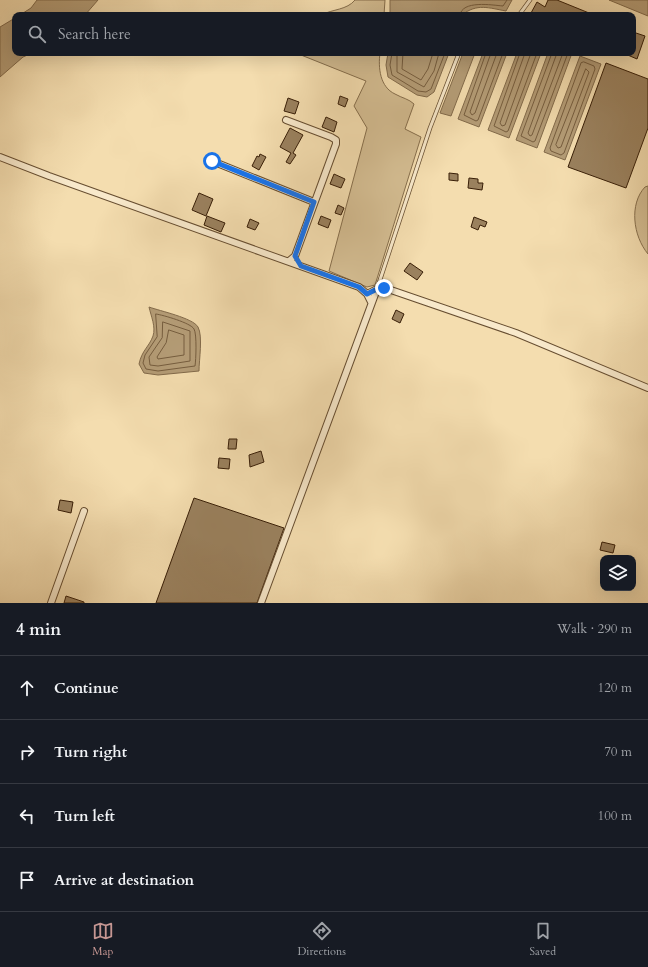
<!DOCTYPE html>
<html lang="en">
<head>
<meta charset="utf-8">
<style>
  :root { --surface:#171b24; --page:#242831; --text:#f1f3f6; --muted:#9ea1a6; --line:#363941; --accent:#c59692 }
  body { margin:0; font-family:Cardo,serif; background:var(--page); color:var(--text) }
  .controls { position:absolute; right:12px; bottom:12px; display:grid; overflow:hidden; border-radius:8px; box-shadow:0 4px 16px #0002 }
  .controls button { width:36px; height:36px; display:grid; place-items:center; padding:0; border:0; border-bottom:1px solid var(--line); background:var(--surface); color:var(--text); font:20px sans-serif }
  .stop { position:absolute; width:12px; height:12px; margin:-9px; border:3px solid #1a73e8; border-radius:50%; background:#fff }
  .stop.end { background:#1a73e8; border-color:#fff; box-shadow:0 1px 4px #0008 }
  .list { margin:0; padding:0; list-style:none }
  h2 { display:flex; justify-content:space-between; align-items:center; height:52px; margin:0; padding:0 16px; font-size:17px }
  h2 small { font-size:13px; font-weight:400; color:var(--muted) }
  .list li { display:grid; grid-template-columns:26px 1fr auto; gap:12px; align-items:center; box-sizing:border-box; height:64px; padding:0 16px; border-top:1px solid var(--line) }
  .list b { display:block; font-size:15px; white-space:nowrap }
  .list em { font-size:13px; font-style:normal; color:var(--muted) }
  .icon { flex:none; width:22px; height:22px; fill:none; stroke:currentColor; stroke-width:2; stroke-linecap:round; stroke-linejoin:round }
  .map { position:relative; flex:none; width:648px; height:603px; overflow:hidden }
  .search { position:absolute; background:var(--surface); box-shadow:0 4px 16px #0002; left:12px; right:12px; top:12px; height:44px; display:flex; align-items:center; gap:10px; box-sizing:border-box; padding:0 14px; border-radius:8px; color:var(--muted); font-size:15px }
  .sheet { height:308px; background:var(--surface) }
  nav { display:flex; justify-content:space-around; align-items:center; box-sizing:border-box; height:56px; border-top:1px solid var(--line); background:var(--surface); font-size:11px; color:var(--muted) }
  nav a { display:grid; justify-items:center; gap:2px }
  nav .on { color:var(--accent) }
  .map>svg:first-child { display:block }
</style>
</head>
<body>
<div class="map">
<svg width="648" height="603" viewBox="0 0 648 603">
  <rect width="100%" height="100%" fill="#f4ddaf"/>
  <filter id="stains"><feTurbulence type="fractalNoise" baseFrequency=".005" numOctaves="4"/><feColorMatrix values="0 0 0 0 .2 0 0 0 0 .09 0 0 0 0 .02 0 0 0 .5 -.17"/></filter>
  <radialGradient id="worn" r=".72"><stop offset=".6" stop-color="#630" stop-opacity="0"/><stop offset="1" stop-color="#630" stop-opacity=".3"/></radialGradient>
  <!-- green -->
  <path fill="#d4bd92" stroke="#866e4c" d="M355 0H385L384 15H321C333 9 347 10 355 0Z
    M296 53H380C378 68 380 87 395 94 402 98 409 99 414 104L405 129 421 137 375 285 367 287 329 271 367 128 354 106 366 81Z
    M648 186V254C633 236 629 204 645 187Z"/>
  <!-- water -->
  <path fill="#b49c76" stroke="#826a4a" d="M37 0H98L85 15H20L31 8Z
    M390 0H512L506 11C489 8 477 3 462 15H390Z
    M609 0H648V16Z
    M15 18V53H32L23 57 0 77V27Z
    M388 53H449L434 92 427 97 417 95 388 77 386 65Z
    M463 53H475L451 116 440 113Z
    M483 53H507L479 127 458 119Z
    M517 53H541L509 138 488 130Z
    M548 53H572L537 148 516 140Z
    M580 56 601 64 565 160 544 152Z
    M149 307C160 311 193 318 198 327 203 336 199 360 199 371L158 375 144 373 139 364C142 350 149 347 153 336 156 327 151 316 149 307Z"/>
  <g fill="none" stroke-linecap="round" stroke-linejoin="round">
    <!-- shore -->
    <path stroke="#765d3e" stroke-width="1" d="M460 15C462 0 492 5 503 6L507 0
      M392 53 390 65 392 75 418 91 426 92 431 89 445 53
      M397 53V72L424 87 434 71 439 53
      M403 53 402 69 421 80 428 69 433 53
      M486 53 464 115 476 121 478 120 503 53
      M491 53 470 112 472 115 475 113 497 53
      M520 53 494 126 506 132 508 131 537 53
      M525 53 500 123 502 126 505 125 531 53
      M552 53 521 136 533 142 535 141 568 53
      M557 53 528 133 530 136 532 135 563 53
      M584 62 594 66 595 69 564 153 561 155 551 151 550 148 581 63Z
      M586 69 589 72 561 147 558 148 556 145Z
      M156 314C163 315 191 323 194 329 197 334 196 360 195 366L158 371 146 369 143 363 145 355 157 337Z
      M163 322 190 331V361L158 366 150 365 149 357 162 338Z
      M169 330 184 335V355L158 359 157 357 166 343Z"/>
  </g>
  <!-- building -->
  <path fill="#9a815e" stroke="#381e07" d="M548 0H557L594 15H534L531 13 537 2 545 7Z
    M633 32 645 36 637 59 623 53H633Z
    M606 63 648 79V128L626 188 568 167Z
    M340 96 348 99 345 107 338 104Z
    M288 98 299 102 295 114 284 111Z
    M326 117 337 122 334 132 322 127Z
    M290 128 303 135 293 153 296 155 290 164 286 162 291 153 280 147Z
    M260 154 266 157 259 170 252 166 257 156 259 157Z
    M449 173 458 174V181L449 180Z
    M334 174 345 179 341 188 330 184Z
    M469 178 478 179V183H483L482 190 468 188Z
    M199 193 213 199 206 216 192 210Z
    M338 205 344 208 341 215 335 213Z
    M207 216 225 223 221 232 204 225Z
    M321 216 331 220 328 228 318 224Z
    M474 217 487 222 485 227 480 225 478 230 471 227Z
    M250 219 259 223 255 230 247 227Z
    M410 263 423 272 417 280 404 271Z
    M396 310 404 314 400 323 392 319Z
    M229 439H237L236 449H228Z
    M261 451 264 462 250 467 249 455Z
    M219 458 230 459 229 469 218 468Z
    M194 498 284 528 257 603H156Z
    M60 500 73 502 71 513 58 510Z
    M602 542 615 545 613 553 600 550Z
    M66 596 84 602V603H64Z"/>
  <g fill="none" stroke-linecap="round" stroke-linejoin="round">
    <defs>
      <path id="service" d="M519 15 530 0
        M377 289 430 128 459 53"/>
      <path id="minor" d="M286 120 331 137 336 140V144L295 256 289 261
        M0 157 49 176 359 287 367 294 371 302
        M212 161 314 202
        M367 294 377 289H388L516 333 648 388
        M51 603 84 511
        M261 603 377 289"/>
    </defs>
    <!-- service casing -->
    <use href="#service" stroke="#674e31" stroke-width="4.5"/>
    <!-- minor casing -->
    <use href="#minor" stroke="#674e31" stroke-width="8"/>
    <!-- service -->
    <use href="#service" stroke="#f8e9cb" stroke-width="3"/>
    <!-- minor -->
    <use href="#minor" stroke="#f8e9cb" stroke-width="6"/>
  </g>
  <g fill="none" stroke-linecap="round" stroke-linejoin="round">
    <!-- route -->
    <path stroke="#1a73e8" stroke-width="5" d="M212 161 314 202 295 256 301 266 359 287 367 294 377 289 384 288"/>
  </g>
  <rect width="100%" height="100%" filter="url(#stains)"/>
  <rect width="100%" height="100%" fill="url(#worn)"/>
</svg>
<div class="controls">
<button><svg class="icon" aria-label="layers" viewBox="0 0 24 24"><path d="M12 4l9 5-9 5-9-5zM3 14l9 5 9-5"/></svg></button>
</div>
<div class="stop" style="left:212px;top:161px"></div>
<div class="stop end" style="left:384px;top:288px"></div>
<div class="search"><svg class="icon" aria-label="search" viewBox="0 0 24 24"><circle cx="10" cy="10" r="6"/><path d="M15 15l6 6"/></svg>Search here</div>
</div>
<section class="sheet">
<h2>4 min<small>Walk · 290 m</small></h2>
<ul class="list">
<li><svg class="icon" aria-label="ahead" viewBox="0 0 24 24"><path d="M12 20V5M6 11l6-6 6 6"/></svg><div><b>Continue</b></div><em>120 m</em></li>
<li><svg class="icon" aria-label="right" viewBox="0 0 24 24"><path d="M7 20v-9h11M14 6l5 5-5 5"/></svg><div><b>Turn right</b></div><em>70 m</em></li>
<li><svg class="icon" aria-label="left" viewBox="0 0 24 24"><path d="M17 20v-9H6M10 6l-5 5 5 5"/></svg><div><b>Turn left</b></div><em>100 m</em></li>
<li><svg class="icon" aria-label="arrive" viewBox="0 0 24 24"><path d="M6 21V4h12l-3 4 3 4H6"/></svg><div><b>Arrive at destination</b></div></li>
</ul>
</section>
<nav>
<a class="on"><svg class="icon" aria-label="map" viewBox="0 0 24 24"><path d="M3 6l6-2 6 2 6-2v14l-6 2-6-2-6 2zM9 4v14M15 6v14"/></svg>Map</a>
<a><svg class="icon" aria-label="directions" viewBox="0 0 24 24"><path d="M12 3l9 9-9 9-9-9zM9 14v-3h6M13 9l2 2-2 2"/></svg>Directions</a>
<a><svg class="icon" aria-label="saved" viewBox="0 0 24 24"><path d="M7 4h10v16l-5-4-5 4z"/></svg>Saved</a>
</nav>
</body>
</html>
